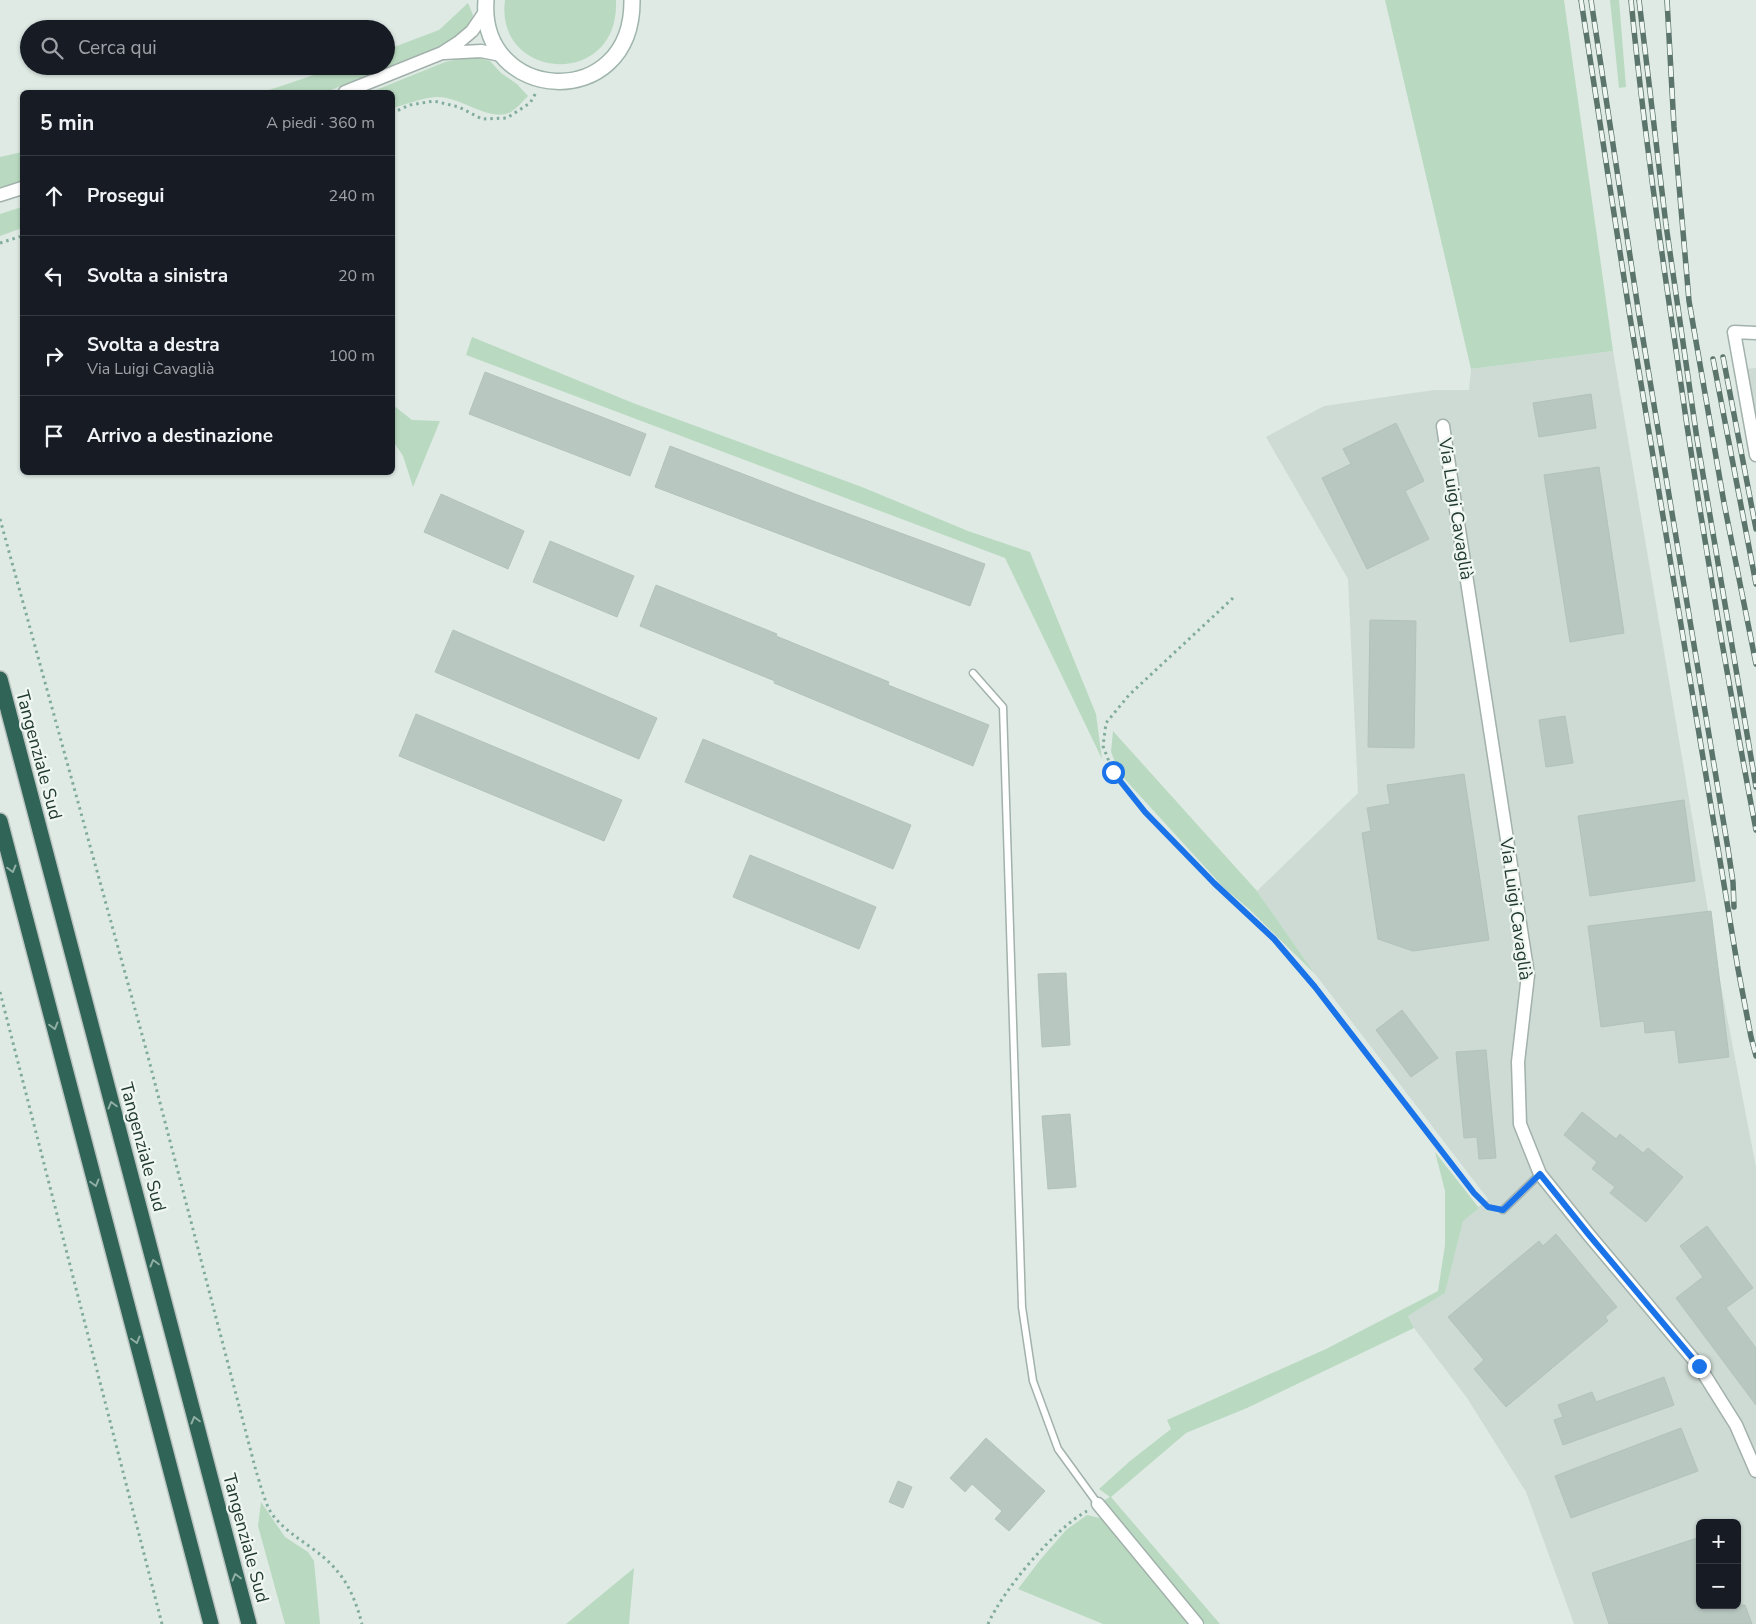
<!DOCTYPE html>
<html lang="it">
<head>
<meta charset="utf-8">
<style>
  :root { --surface:#171b24; --page:#242831; --text:#f1f3f6; --muted:#9ea1a6; --line:#363941 }
  body { margin:0; font-family:"Nunito Sans",sans-serif; background:var(--page); color:var(--text) }
  .controls { position:absolute; right:15px; bottom:15px; display:grid; overflow:hidden; border-radius:8px; box-shadow:0 1px 4px #0004 }
  .controls button { width:45px; height:45px; display:grid; place-items:center; padding:0; border:0; border-bottom:1px solid var(--line); background:var(--surface); color:var(--text); font:25px sans-serif }
  .stop { position:absolute; width:15px; height:15px; margin:-11px; border:4px solid #1a73e8; border-radius:50%; background:#fff }
  .stop.end { background:#1a73e8; border-color:#fff; box-shadow:0 1px 5px #0008 }
  .list { margin:0; padding:0; list-style:none }
  h2 { display:flex; justify-content:space-between; align-items:center; height:65px; margin:0; padding:0 20px; font-size:21px }
  h2 small { font-size:16px; font-weight:400; color:var(--muted) }
  .list li { display:grid; grid-template-columns:32px 1fr auto; gap:15px; align-items:center; box-sizing:border-box; height:80px; padding:0 20px; border-top:1px solid var(--line) }
  .list b { display:block; font-size:19px; white-space:nowrap }
  .list p { margin:0; font-size:16px; white-space:nowrap; color:var(--muted) }
  .list em { font-size:16px; font-style:normal; color:var(--muted) }
  .icon { flex:none; width:28px; height:28px; fill:none; stroke:currentColor; stroke-width:2; stroke-linecap:round; stroke-linejoin:round }
  .map { position:relative; flex:none; width:1756px; height:1624px; overflow:hidden }
  .search { position:absolute; background:var(--surface); box-shadow:0 1px 4px #0004; left:20px; top:20px; width:375px; height:55px; display:flex; align-items:center; gap:12px; box-sizing:border-box; padding:0 18px; border-radius:28px; color:var(--muted); font-size:19px }
  .panel { position:absolute; background:var(--surface); box-shadow:0 1px 4px #0004; left:20px; top:90px; width:375px; height:385px; border-radius:8px }
  .map>svg:first-child { display:block }
</style>
</head>
<body>
<div class="map">
<svg width="1756" height="1624" viewBox="0 0 1756 1624">
  <rect width="100%" height="100%" fill="#dfeae5"/>
  <!-- built -->
  <path fill="#cedad4" fill-rule="evenodd" d="M1613 351 1719 975 1756 1167V1624H1574L1526 1492 1467 1398 1414 1328 1408 1316 1445 1293 1463 1220 1488 1199 1315 974 1257 891 1358 793 1348 579 1266 437 1324 406 1434 390H1469L1471 369ZM1700 1523H1737V1605H1700Z
    M1756 368V420L1745 369Z"/>
  <!-- green -->
  <path fill="#b9dac0" d="M505 0H616C620 90 494 81 505 0Z
    M1385 0H1564L1613 351 1471 369Z
    M1610 0H1619L1626 87 1619 88Z
    M468 3 473 15 469 27 448 43 326 92H263L341 66H386V50L439 30Z
    M473 56 490 61 501 73 517 84 528 96C523 101 517 108 511 112 490 123 460 96 437 97 422 98 407 104 393 108L392 92H371L445 62Z
    M22 152V184L0 189V157Z
    M22 207V228L0 236V214Z
    M472 337 633 403 862 487 968 531 1030 552 1096 714 1102 759 1005 558 466 355Z
    M393 405 412 420 440 421 413 487 403 456 393 441Z
    M1113 731 1257 891 1315 974 1249 909 1225 889 1120 774 1111 752Z
    M1435 1152 1479 1208 1463 1221 1445 1293 1408 1316 1414 1328 1247 1408 1186 1433 1111 1497 1220 1624H1205L1103 1501 1110 1497 1099 1489 1130 1461 1171 1429 1167 1420 1326 1349 1438 1291 1445 1245V1191Z
    M261 1502 285 1537 308 1552 314 1561 320 1624H285L258 1526Z
    M1087 1515 1104 1519 1190 1624H1103L1018 1589 1040 1560 1066 1530Z
    M634 1568 629 1624H566Z"/>
  <!-- building -->
  <path fill="#b8c7c0" stroke="#b2c3bb" d="M485 372 646 434 630 476 469 414Z
    M1591 394 1596 428 1539 437 1533 403Z
    M1396 423 1424 481 1405 491 1429 539 1367 569 1322 478 1351 464 1343 449Z
    M670 446 816 502 985 564 970 606 655 487Z
    M1599 467 1624 633 1570 642 1544 475Z
    M441 494 524 531 508 569 424 532Z
    M550 541 634 576 617 617 533 582Z
    M656 585 777 634 776 636 889 682 888 685 989 725 973 766 774 683 775 681 640 626Z
    M1370 620 1416 621 1414 748 1368 747Z
    M453 630 657 718 639 759 435 672Z
    M416 714 622 800 604 841 399 756Z
    M1565 716 1573 763 1546 767 1539 720Z
    M703 739 911 825 893 869 685 782Z
    M1464 774 1489 940 1413 951 1378 939 1362 833 1371 831 1367 808 1390 804 1387 785Z
    M1684 800 1695 881 1590 896 1578 816Z
    M750 855 876 907 859 949 733 897Z
    M1711 911 1729 1057 1679 1063 1675 1030 1645 1033 1644 1021 1601 1027 1588 926Z
    M1066 973 1070 1045 1042 1047 1038 974Z
    M1402 1010 1438 1058 1411 1077 1376 1030Z
    M1486 1050 1496 1158 1479 1159 1477 1137 1464 1138 1456 1052Z
    M1582 1112 1616 1139 1620 1134 1643 1153 1648 1148 1683 1177 1646 1222 1610 1193 1615 1187 1592 1169 1597 1162 1564 1135Z
    M1070 1114 1076 1187 1048 1189 1042 1116Z
    M1707 1226 1753 1288 1726 1308 1756 1348V1405L1676 1298 1703 1277 1680 1246Z
    M1556 1234 1617 1307 1605 1317 1608 1321 1506 1407 1474 1369 1484 1360 1448 1317 1539 1241 1543 1246Z
    M1664 1377 1674 1405 1563 1445 1554 1420 1563 1417 1558 1405 1592 1392 1596 1402Z
    M1681 1428 1698 1471 1571 1518 1555 1476Z
    M986 1438 1045 1491 1009 1531 995 1519 1002 1511 972 1484 965 1492 950 1478Z
    M898 1481 912 1487 903 1508 889 1502Z
    M1700 1537V1605H1745L1752 1624H1609L1592 1573Z"/>
  <g fill="none" stroke-linecap="round" stroke-linejoin="round">
    <defs>
      <path id="lane" d="M973 673 1003 707 1022 1307 1033 1381 1058 1449 1098 1504
        M1503 1210 1540 1174"/>
      <path id="street" d="M444 53 481 51 501 55
        M345 92 442 53 459 42 472 31 485 12
        M0 195 22 188
        M1756 333 1734 332 1756 455
        M1443 426 1528 975 1518 1062 1520 1124 1540 1174 1589 1235 1699 1366 1736 1425 1756 1471
        M1098 1504 1197 1624"/>
      <path id="secondary" d="M486 0C478 103 633 114 632 0"/>
      <path id="highway" d="M0 679 249 1624
        M0 821 211 1624"/>
    </defs>
    <!-- lane casing -->
    <use href="#lane" stroke="#a2b1ab" stroke-width="9"/>
    <!-- street casing -->
    <use href="#street" stroke="#a2b1ab" stroke-width="15"/>
    <!-- secondary casing -->
    <use href="#secondary" stroke="#9fb5ac" stroke-width="18"/>
    <!-- highway casing -->
    <use href="#highway" stroke="#bcc4c1" stroke-width="18"/>
    <!-- path -->
    <path stroke="#81ac9d" stroke-width="3" stroke-dasharray="2.5 4" stroke-linecap="butt" d="M392 113 410 105 434 101 459 107 482 119 507 118 530 103 537 91
      M0 243 22 236
      M0 519 146 1049 256 1471C260 1483 265 1504 272 1514 283 1529 298 1538 313 1549 342 1570 353 1590 362 1624
      M1233 598 1129 695 1106 723 1103 746 1113 772 1145 812 1214 883 1274 939 1315 987 1474 1193 1488 1207 1493 1208
      M0 992 162 1624
      M988 1624C1003 1590 1055 1528 1087 1511"/>
    <!-- lane -->
    <use href="#lane" stroke="#fff" stroke-width="6"/>
    <!-- street -->
    <use href="#street" stroke="#fff" stroke-width="12"/>
    <!-- secondary -->
    <use href="#secondary" stroke="#fff" stroke-width="15"/>
    <!-- highway -->
    <use href="#highway" stroke="#2f6456" stroke-width="15"/>
    <defs>
      <path id="rail" d="M1581 0 1630 317 1738 969 1751 1037 1756 1056
        M1591 0 1639 315 1728 849 1733 882 1734 907
        M1631 0C1642 115 1658 229 1675 343 1698 506 1725 668 1756 830
        M1639 0 1666 225 1697 439 1756 787
        M1667 0 1674 127 1689 301 1724 503 1756 664
        M1723 357 1756 529
        M1713 359 1756 584"/>
    </defs>
    <!-- rail casing -->
    <use href="#rail" stroke="#5b756d" stroke-width="5.5"/>
    <!-- rail -->
    <use href="#rail" stroke="#f0f7f3" stroke-width="4" stroke-dasharray="11" stroke-linecap="butt"/>
  </g>
  <!-- one-way arrows -->
  <defs><path id="oneway-chevron" d="M-2-3.5L2.5 0L-2 3.5" fill="none" stroke-width="1.6" stroke-linecap="round" stroke-linejoin="round" transform="scale(1.25)"/></defs>
  <g stroke="#90aea4">
    <use href="#oneway-chevron" transform="translate(12 869) rotate(75)"/>
    <use href="#oneway-chevron" transform="translate(54 1026) rotate(75)"/>
    <use href="#oneway-chevron" transform="translate(112 1105) rotate(-105)"/>
    <use href="#oneway-chevron" transform="translate(95 1183) rotate(75)"/>
    <use href="#oneway-chevron" transform="translate(154 1263) rotate(-105)"/>
    <use href="#oneway-chevron" transform="translate(136 1340) rotate(75)"/>
    <use href="#oneway-chevron" transform="translate(195 1420) rotate(-105)"/>
    <use href="#oneway-chevron" transform="translate(236 1577) rotate(-105)"/>
  </g>
  <g fill="none" stroke-linecap="round" stroke-linejoin="round">
    <!-- route -->
    <path stroke="#1a73e8" stroke-width="6" d="M1113 772 1145 812 1214 883 1274 939 1315 987 1474 1193 1488 1207 1503 1210 1540 1174 1589 1235 1699 1366"/>
  </g>
  <g text-anchor="middle" stroke-width="4.5" stroke-linejoin="round" paint-order="stroke">
    <!-- street labels -->
    <g font-size="18" fill="#213931" stroke="#f0f7f3">
      <text transform="translate(1456 509) rotate(81)" y="6">Via Luigi Cavaglià</text>
      <text transform="translate(39 755) rotate(75)" y="6">Tangenziale Sud</text>
      <text transform="translate(1516 909) rotate(82)" y="6">Via Luigi Cavaglià</text>
      <text transform="translate(143 1147) rotate(75)" y="6">Tangenziale Sud</text>
      <text transform="translate(246 1538) rotate(75)" y="6">Tangenziale Sud</text>
    </g>
  </g>
</svg>
<div class="controls">
<button>+</button>
<button>−</button>
</div>
<div class="stop" style="left:1113px;top:772px"></div>
<div class="stop end" style="left:1699px;top:1366px"></div>
<div class="search"><svg class="icon" aria-label="search" viewBox="0 0 24 24"><circle cx="10" cy="10" r="6"/><path d="M15 15l6 6"/></svg>Cerca qui</div>
<section class="panel">
<h2>5 min<small>A piedi · 360 m</small></h2>
<ul class="list">
<li><svg class="icon" aria-label="ahead" viewBox="0 0 24 24"><path d="M12 20V5M6 11l6-6 6 6"/></svg><div><b>Prosegui</b></div><em>240 m</em></li>
<li><svg class="icon" aria-label="left" viewBox="0 0 24 24"><path d="M17 20v-9H6M10 6l-5 5 5 5"/></svg><div><b>Svolta a sinistra</b></div><em>20 m</em></li>
<li><svg class="icon" aria-label="right" viewBox="0 0 24 24"><path d="M7 20v-9h11M14 6l5 5-5 5"/></svg><div><b>Svolta a destra</b><p>Via Luigi Cavaglià</p></div><em>100 m</em></li>
<li><svg class="icon" aria-label="arrive" viewBox="0 0 24 24"><path d="M6 21V4h12l-3 4 3 4H6"/></svg><div><b>Arrivo a destinazione</b></div></li>
</ul>
</section>
</div>
</body>
</html>
